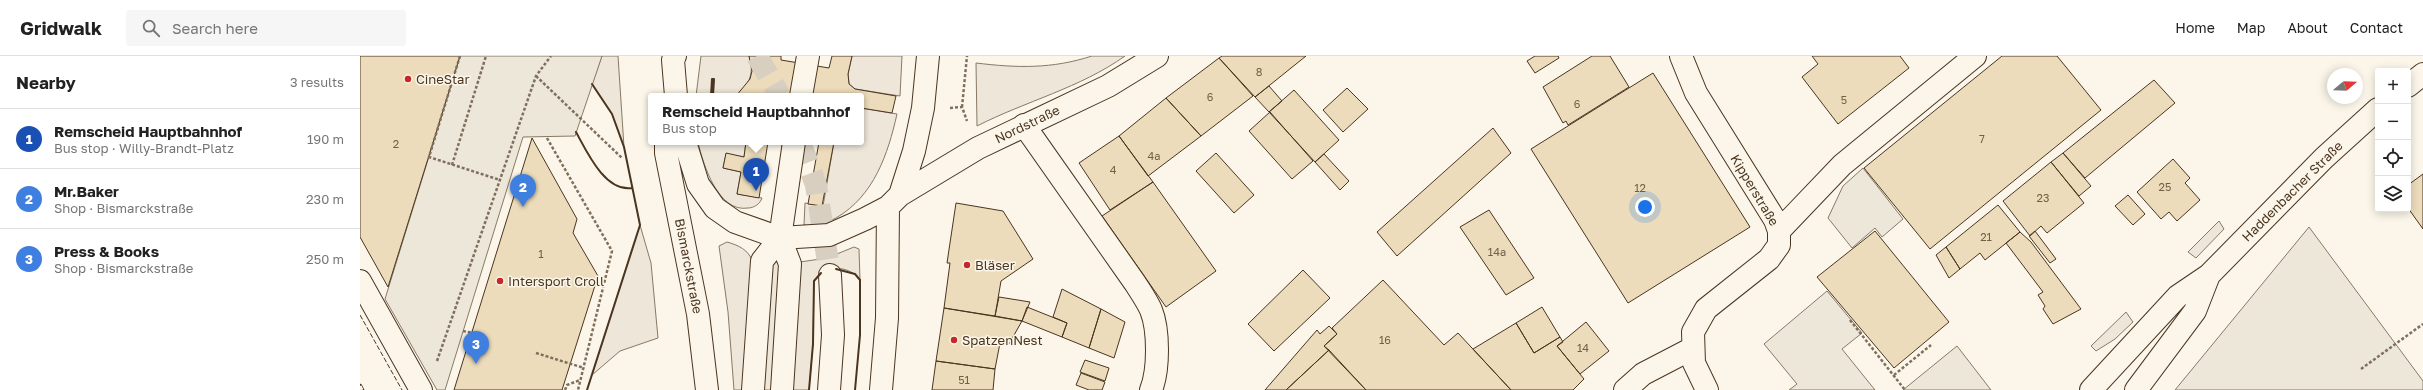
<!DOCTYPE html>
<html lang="en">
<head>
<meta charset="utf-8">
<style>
  :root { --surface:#fff; --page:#f6f6f6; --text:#222; --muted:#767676; --line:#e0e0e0; --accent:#0f766e }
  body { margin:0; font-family:"Golos Text",sans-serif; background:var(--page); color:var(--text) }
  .controls { position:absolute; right:12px; top:12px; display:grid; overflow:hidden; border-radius:4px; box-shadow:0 2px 10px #0003 }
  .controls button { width:36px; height:36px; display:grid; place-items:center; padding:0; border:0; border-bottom:1px solid var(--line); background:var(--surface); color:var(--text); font:20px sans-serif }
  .compass { position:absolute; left:1967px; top:12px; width:36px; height:36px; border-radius:50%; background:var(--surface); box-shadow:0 2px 10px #0003; rotate:71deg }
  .you { position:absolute; left:1285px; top:151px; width:14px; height:14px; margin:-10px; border:3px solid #fff; border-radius:50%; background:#1a73e8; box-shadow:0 0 0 6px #1a73e833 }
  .badge { display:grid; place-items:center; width:26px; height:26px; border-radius:50%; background:var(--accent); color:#fff; font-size:13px; font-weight:700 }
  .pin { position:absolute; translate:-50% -33px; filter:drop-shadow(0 1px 2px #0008) }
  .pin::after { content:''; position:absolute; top:21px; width:14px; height:12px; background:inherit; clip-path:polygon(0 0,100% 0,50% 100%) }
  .popup { position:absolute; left:288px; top:37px; width:216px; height:52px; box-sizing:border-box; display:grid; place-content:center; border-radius:4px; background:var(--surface); filter:drop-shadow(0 1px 3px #0005); font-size:13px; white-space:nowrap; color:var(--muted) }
  .popup b { font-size:15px; color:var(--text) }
  .popup::after { content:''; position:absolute; left:50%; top:100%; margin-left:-8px; border:8px solid transparent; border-top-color:var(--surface) }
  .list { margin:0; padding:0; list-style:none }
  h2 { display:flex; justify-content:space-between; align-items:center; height:52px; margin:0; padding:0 16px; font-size:17px }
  h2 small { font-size:13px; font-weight:400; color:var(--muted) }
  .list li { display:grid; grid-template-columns:26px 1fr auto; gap:12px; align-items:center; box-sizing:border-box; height:60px; padding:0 16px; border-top:1px solid var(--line) }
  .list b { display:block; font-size:15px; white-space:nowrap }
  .list p { margin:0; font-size:13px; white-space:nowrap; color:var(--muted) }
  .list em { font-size:13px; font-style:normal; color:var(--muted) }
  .icon { flex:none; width:22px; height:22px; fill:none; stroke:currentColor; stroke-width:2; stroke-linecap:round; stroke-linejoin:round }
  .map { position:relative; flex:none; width:2063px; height:334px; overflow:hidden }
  header { display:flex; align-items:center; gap:24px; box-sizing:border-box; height:56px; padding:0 20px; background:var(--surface); border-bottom:1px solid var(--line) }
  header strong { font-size:19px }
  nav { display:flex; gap:22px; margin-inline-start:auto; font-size:14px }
  .search { width:280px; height:36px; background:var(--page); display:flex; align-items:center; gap:10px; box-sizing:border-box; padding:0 14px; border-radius:4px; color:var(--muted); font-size:15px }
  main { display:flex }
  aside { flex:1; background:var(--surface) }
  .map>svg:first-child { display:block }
</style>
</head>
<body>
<header>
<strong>Gridwalk</strong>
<div class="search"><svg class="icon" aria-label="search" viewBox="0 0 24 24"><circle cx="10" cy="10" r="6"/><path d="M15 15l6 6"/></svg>Search here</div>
<nav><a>Home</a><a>Map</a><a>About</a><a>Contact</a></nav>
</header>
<main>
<aside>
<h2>Nearby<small>3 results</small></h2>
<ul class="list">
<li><span class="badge" style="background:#1a4fb4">1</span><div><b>Remscheid Hauptbahnhof</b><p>Bus stop · Willy-Brandt-Platz</p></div><em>190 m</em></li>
<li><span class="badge" style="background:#3f7fe0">2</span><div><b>Mr.Baker</b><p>Shop · Bismarckstraße</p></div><em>230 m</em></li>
<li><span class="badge" style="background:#3f7fe0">3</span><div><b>Press &amp; Books</b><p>Shop · Bismarckstraße</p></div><em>250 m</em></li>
</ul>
</aside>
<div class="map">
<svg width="2063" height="334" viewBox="0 0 2063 334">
  <rect width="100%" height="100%" fill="#fbf6e9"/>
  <!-- green -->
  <path fill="#ede6d9" stroke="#887966" d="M242 0H258L264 91 252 58 232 28Z
    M341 0H389C395 17 389 29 376 40H353L354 23H352L351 40H336Z
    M492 0H542L540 40 495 33 489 28 488 18Z
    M732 0H765C720 32 666 45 617 70L616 7C657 12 692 13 732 0Z
    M501 52 537 58C528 98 514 140 476 162 466 167 455 171 444 169L445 147 463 150 474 86H501Z
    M338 86H386L384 101 366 98 363 112 381 116 377 138 402 142C400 148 394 152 388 152 358 157 343 108 338 86Z
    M1859 165 1864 173 1836 202 1828 196Z
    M280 169 291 207 298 282 260 295 232 319Z
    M367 186C378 189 389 194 392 205L386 334H374L368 256 359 190Z
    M494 191 499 193 500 224C488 208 465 209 454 225L453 288 449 334H430L440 206 467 202Z
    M414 204 420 205 413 334H402L409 217Z
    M1766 256 1773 266 1755 283 1736 295 1731 290Z"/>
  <!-- parking -->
  <path fill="#ede7d9" stroke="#887966" d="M100 0H242L215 80 163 81 85 334H77L25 243Z
    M1503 112 1543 163 1522 181 1515 172 1492 192 1468 162 1483 130Z
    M1949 171 2063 325V334H1815Z
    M1467 235 1502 277 1482 293 1515 334H1429L1437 328 1404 288Z
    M1597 290 1631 334H1543Z"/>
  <!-- building -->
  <path fill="#ecdcbc" stroke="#4a3520" d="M0 0H100L28 231 0 181Z
    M389 0H421V4L469 12 472 0H492L488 18 489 28 495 33 536 40 532 57 501 52V40H376L390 23 392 15Z
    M862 0H946L895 41 859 2Z
    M1175 0H1198L1199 2 1175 17 1167 5Z
    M1232 0H1250L1269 31 1208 69 1206 65 1203 67 1183 31Z
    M1452 0H1540L1549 12 1478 68 1442 21 1458 8Z
    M1642 0H1697L1741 54 1570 193 1504 112Z
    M859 2 893 40 841 80 806 42Z
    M1293 17 1390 171 1268 247 1171 93Z
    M1794 24 1815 47 1725 122 1703 97Z
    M909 30 922 45 909 56 895 41Z
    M987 32 1008 53 983 76 963 54Z
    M934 34 979 84 955 106 909 56Z
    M806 42 841 80 788 120 759 80Z
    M910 56 953 105 932 123 889 75Z
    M1133 72 1151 97 1037 200 1017 176Z
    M759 80 793 126 750 154 719 107Z
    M172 82 217 163 213 177 238 220 202 334H94Z
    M386 86H408L399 142 377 138 381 116 363 112 366 97 384 101Z
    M459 86H474L462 150 448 148Z
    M856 97 894 139 874 157 836 115Z
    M1703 97 1731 130 1719 140 1691 106Z
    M964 98 989 125 980 134 955 106Z
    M1813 103 1830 122 1825 127 1840 144 1817 165 1809 156 1801 163 1777 136Z
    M1691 106 1724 147 1687 177 1681 170 1670 180 1643 145Z
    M2063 118V173L2048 152V129Z
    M793 126 856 215 806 251 742 160Z
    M1768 139 1785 158 1773 169 1755 150Z
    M596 147 643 155 673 203 641 225 635 260 584 252 590 207H587Z
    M1638 149 1660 176 1625 204 1620 197 1600 213 1586 191Z
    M1129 154 1174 222 1146 239 1100 171Z
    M1515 175 1589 266 1534 312 1457 221Z
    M1675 175 1696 203 1690 207 1669 180Z
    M1660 176 1671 186 1721 253 1693 268 1683 253 1685 250 1678 239 1683 236 1646 187Z
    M1586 191 1600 213 1589 222 1576 199Z
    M943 214 970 242 914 295 888 268Z
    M1023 224 1084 289 1098 277 1151 334H1006L964 290 977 278 972 272Z
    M702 233 741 253 729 292 702 281 707 267 693 261Z
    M639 241 670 246 662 265 635 260Z
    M667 251 707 267 702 281 662 265Z
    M1182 251 1200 281 1174 297 1156 267Z
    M584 252 662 265 649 288 640 287 635 313 576 305Z
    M741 253 765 266 754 302 729 292Z
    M1226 266 1249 295 1220 318 1197 290Z
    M1156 267 1174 297 1200 281 1203 286 1197 290 1224 323 1213 334H1151L1113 293Z
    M969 270 977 278 964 290 969 294 926 334H905L957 274 960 278Z
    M969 294 1006 334H926Z
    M725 304 749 312 745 325 720 316Z
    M576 305 635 313 633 334H572Z
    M721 317 745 326 742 334H729L716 329Z"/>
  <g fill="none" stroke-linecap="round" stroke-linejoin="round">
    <!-- major-tunnel -->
    <path stroke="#d8cfc1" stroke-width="22" stroke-dasharray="22 11" stroke-linecap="butt" d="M397 0 420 40
      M440 86 456 129 470 219"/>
    <defs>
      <path id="minor" d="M1321 0 1336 37 1415 164 1419 175V189L1409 203 1346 253 1333 276 1334 307 1347 334
        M441 40 448 0
        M664 69 775 227C780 235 787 245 791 254 799 274 799 314 791 334
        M1419 175 1482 109 1615 0
        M420 182 430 208 422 334
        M0 225 61 334
        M393 334 402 205 420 182 434 86
        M1265 334 1283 318 1333 292"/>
      <path id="major" d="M315 0 313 4 316 40
        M2048 30 2063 18
        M306 86V97L338 258 347 334
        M325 86 338 128 355 152 375 166 420 182 469 179 505 163 528 151 540 139 554 95 563 52 568 0
        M540 139 618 92 748 30 797 0
        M469 334 473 279 470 219
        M521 334 527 262 528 151
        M1731 334 1818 240 1849 219 1964 102 2018 53
        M1776 334 1835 255 1849 219"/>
    </defs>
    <!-- minor casing -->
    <use href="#minor" stroke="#4a3520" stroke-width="24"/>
    <!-- major casing -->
    <use href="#major" stroke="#4a3520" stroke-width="24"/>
    <!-- path -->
    <path stroke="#7f6f5c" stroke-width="2.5" stroke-dasharray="3 2" stroke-linecap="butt" d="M100 0 69 101 140 124
      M176 20 262 102
      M602 51 607 0
      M590 52 602 51 607 65
      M187 82 252 195 218 334
      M92 109 126 0
      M1490 264 1545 334
      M103 275 112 277
      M176 297 224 312
      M77 305 176 20 191 0
      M2001 313 2063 268
      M1534 319 1571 289
      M205 334 207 329 220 324"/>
    <!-- minor -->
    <use href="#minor" stroke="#fbf6e9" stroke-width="22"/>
    <!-- major -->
    <use href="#major" stroke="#fbf6e9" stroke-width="22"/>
    <defs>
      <path id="rail" d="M0 330 2 334"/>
    </defs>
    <!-- rail casing -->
    <use href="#rail" stroke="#4a3520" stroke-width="4.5"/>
    <!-- rail -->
    <use href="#rail" stroke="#fbf6e9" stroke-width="3" stroke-dasharray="9" stroke-linecap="butt"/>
    <!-- fence -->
    <path stroke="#4a3520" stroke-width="1" stroke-dasharray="5 2" stroke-linecap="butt" d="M0 259 42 334"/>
    <!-- wall -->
    <path stroke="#4a3520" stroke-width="2" d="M351 40 352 23H354L353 40
      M216 76C227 96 245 136 272 132
      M476 213 495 218 500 224V279L495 334
      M227 334 280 169 264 91 252 58 232 28
      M449 334 453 288 454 225 461 217"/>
  </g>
  <!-- markers -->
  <g fill="#c62828" stroke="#fbf6e9" stroke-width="1.5">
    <circle cx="48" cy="23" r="4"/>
    <circle cx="607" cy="209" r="4"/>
    <circle cx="140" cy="225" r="4"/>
    <circle cx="594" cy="284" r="4"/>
  </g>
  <g text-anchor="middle" stroke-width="3" stroke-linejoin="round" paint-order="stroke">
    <!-- number labels -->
    <g font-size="11" fill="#725f47">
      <text x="899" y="20">8</text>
      <text x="850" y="45">6</text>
      <text x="1484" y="48">5</text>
      <text x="1217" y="52">6</text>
      <text x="1622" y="87">7</text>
      <text x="36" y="92">2</text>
      <text x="794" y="104">4a</text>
      <text x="753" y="118">4</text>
      <text x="1805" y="135">25</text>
      <text x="1280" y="136">12</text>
      <text x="1683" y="146">23</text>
      <text x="1626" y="185">21</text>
      <text x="1137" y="200">14a</text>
      <text x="181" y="202">1</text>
      <text x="1025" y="288">16</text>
      <text x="1223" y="296">14</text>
      <text x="604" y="328">51</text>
    </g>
    <!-- poi labels -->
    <g font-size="13" fill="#4a3520" stroke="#fbf6e9" text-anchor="start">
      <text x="56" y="28">CineStar</text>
      <text x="615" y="214">Bläser</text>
      <text x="148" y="230">Intersport Croll</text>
      <text x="602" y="289">SpatzenNest</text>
    </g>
    <!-- street labels -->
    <g font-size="13" fill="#4a3520" stroke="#fbf6e9">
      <text transform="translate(667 68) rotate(-26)" y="5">Nordstraße</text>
      <text transform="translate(1395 134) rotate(59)" y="5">Kipperstraße</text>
      <text transform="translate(1932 135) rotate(-45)" y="5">Haddenbacher Straße</text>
      <text transform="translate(329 210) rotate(79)" y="5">Bismarckstraße</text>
    </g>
  </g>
</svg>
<div class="controls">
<button>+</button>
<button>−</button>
<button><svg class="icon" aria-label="locate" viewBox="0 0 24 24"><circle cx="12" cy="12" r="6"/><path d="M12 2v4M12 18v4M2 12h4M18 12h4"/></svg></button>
<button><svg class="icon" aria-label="layers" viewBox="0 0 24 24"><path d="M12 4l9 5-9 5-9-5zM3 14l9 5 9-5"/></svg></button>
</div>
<svg class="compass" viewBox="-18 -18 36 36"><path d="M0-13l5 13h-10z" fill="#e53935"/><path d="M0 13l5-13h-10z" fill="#767676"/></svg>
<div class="you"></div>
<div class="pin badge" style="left:396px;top:135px;background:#1a4fb4">1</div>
<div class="popup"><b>Remscheid Hauptbahnhof</b>Bus stop</div>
<div class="pin badge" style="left:163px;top:151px;background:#3f7fe0">2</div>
<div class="pin badge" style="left:116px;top:308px;background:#3f7fe0">3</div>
</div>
</main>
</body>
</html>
